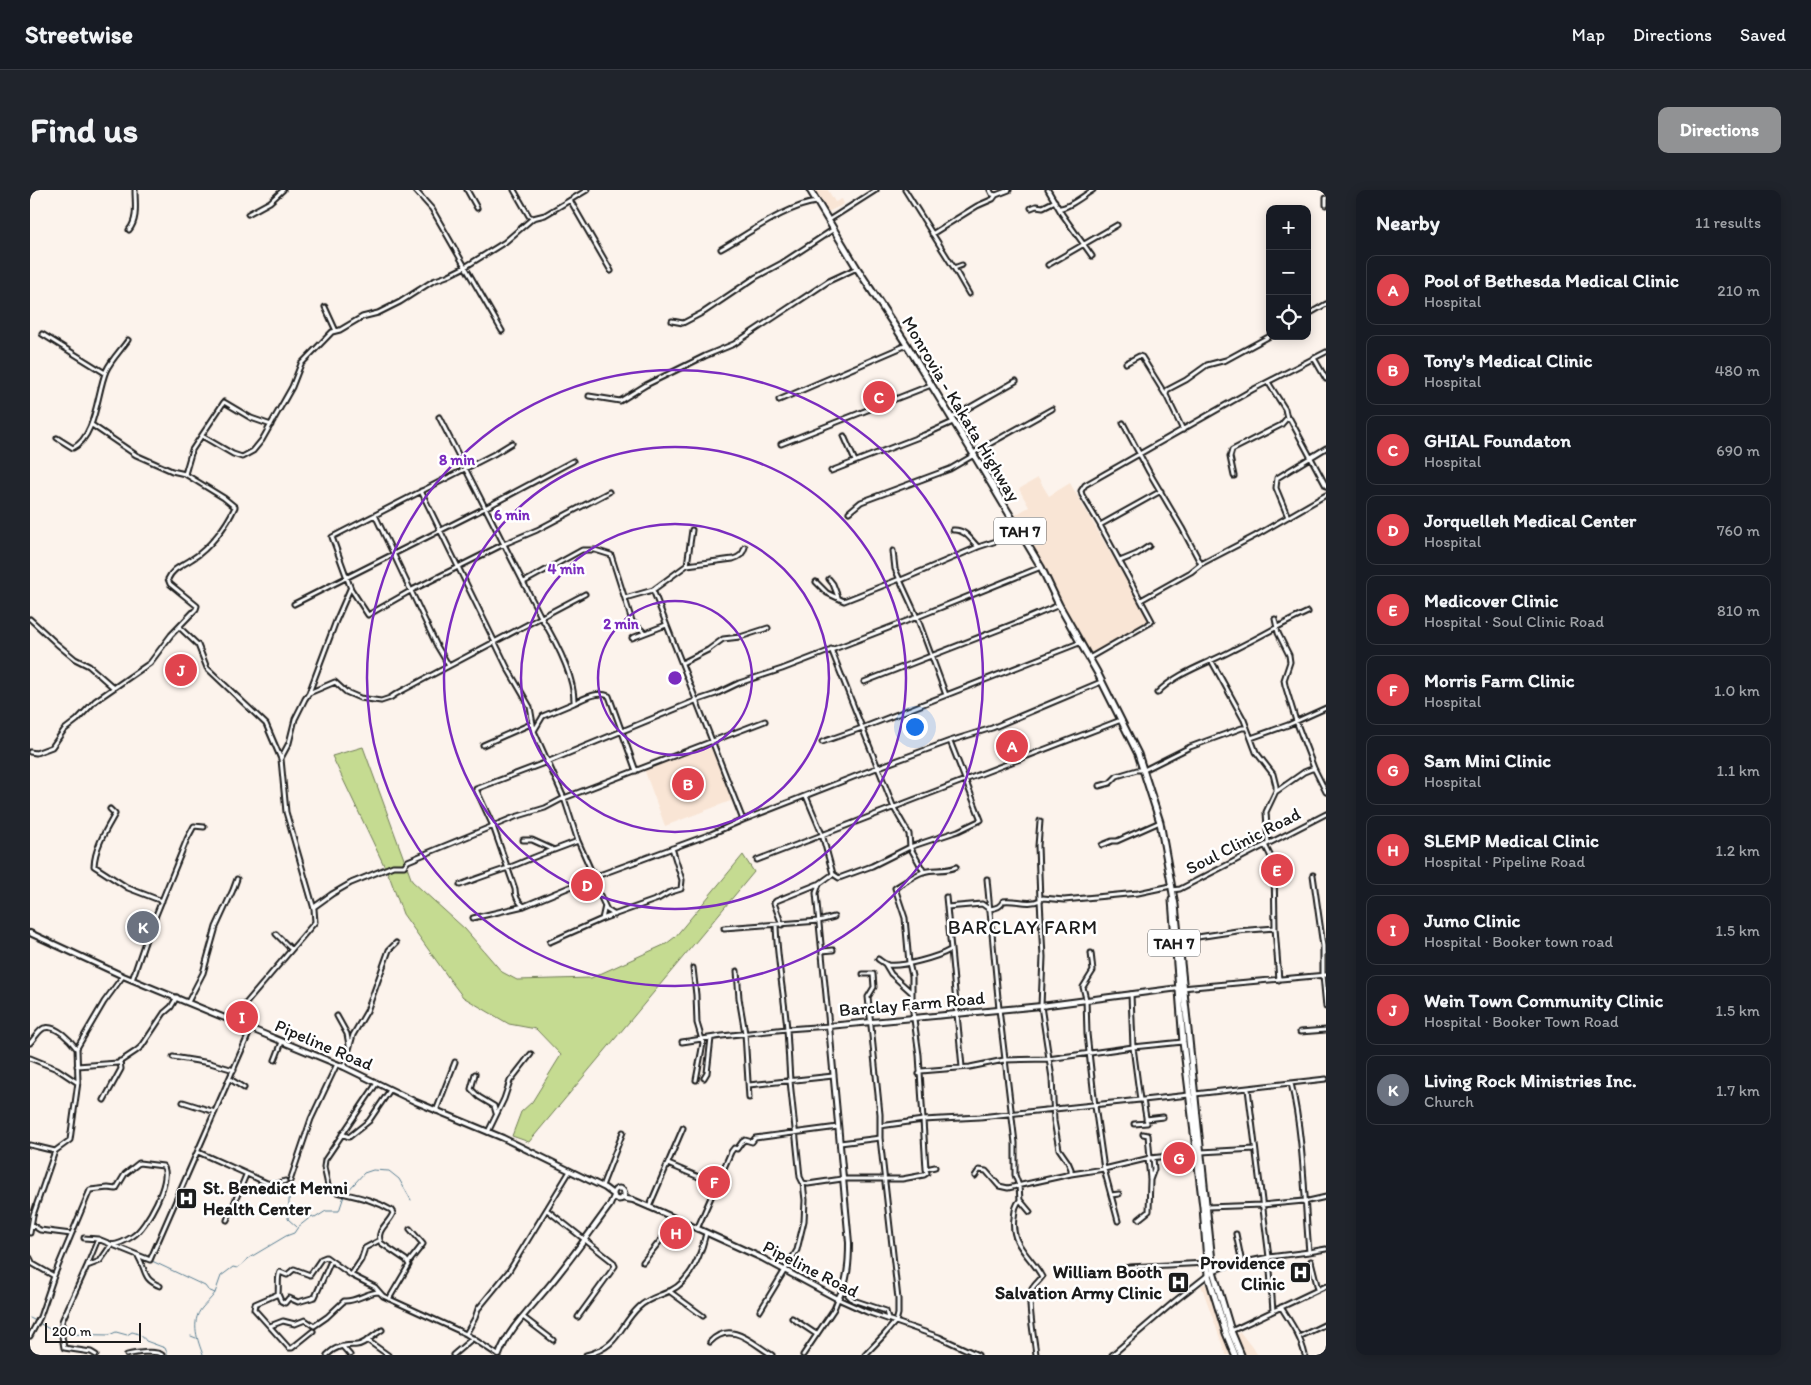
<!DOCTYPE html>
<html lang="en">
<head>
<meta charset="utf-8">
<style>
  :root { --surface:#171b24; --page:#20242c; --text:#f1f3f6; --muted:#9ea1a6; --line:#363941; --accent:#919294 }
  body { margin:0; font-family:Itim,sans-serif; background:var(--page); color:var(--text) }
  .controls { position:absolute; right:15px; top:15px; display:grid; overflow:hidden; border-radius:10px; box-shadow:0 2px 12px #0003 }
  .controls button { width:45px; height:45px; display:grid; place-items:center; padding:0; border:0; border-bottom:1px solid var(--line); background:var(--surface); color:var(--text); font:25px sans-serif }
  .scale { position:absolute; left:15px; bottom:12px; width:96px; box-sizing:border-box; padding-left:5px; border:2px solid #1c1c1c; border-top:0; font-size:14px; line-height:18px; white-space:nowrap; color:#1c1c1c; -webkit-text-stroke:4px #fff; paint-order:stroke }
  .you { position:absolute; left:884px; top:536px; width:18px; height:18px; margin:-12px; border:4px solid #fff; border-radius:50%; background:#1a73e8; box-shadow:0 0 0 8px #1a73e833 }
  .badge { display:grid; place-items:center; width:32px; height:32px; border-radius:50%; background:var(--accent); color:#fff; font-size:16px; font-weight:700 }
  .pin { position:absolute; translate:-50% -50%; border:2px solid #fff; box-shadow:0 1px 5px #0006 }
  .list { margin:0; padding:0; list-style:none }
  h2 { display:flex; justify-content:space-between; align-items:center; height:65px; margin:0; padding:0 20px; font-size:21px }
  h2 small { font-size:16px; font-weight:400; color:var(--muted) }
  .list li { display:grid; grid-template-columns:32px 1fr auto; gap:15px; align-items:center; box-sizing:border-box; height:70px; margin:0 10px 10px; padding:0 10px; border:1px solid var(--line); border-radius:10px }
  .list b { display:block; font-size:19px; white-space:nowrap }
  .list p { margin:0; font-size:16px; white-space:nowrap; color:var(--muted) }
  .list em { font-size:16px; font-style:normal; color:var(--muted) }
  .icon { flex:none; width:28px; height:28px; fill:none; stroke:currentColor; stroke-width:2; stroke-linecap:round; stroke-linejoin:round }
  .map { position:relative; flex:none; width:1296px; height:1165px; overflow:hidden; border-radius:10px }
  header { display:flex; align-items:center; gap:30px; box-sizing:border-box; height:70px; padding:0 25px; background:var(--surface); border-bottom:1px solid var(--line) }
  header strong { font-size:24px }
  nav { display:flex; gap:28px; margin-inline-start:auto; font-size:18px }
  .intro { display:flex; align-items:center; justify-content:space-between; box-sizing:border-box; height:120px; padding:0 30px }
  h1 { margin:0; font-size:35px }
  .button { padding:12px 22px; border-radius:10px; background:var(--accent); color:#fff; font-size:18px; font-weight:700 }
  main { display:flex; gap:30px; padding:0 30px }
  aside { flex:1; background:var(--surface); border-radius:10px; box-shadow:0 2px 12px #0003 }
  .map>svg:first-child { display:block }
</style>
</head>
<body>
<header>
<strong>Streetwise</strong>
<nav><a>Map</a><a>Directions</a><a>Saved</a></nav>
</header>
<div class="intro"><h1>Find us</h1><a class="button">Directions</a></div>
<main>
<div class="map">
<svg width="1296" height="1165" viewBox="0 0 1296 1165">
  <rect width="100%" height="100%" fill="#fcf3ec"/>
  <filter id="ink" filterUnits="userSpaceOnUse"><feTurbulence type="fractalNoise" baseFrequency=".02" numOctaves="2"/><feDisplacementMap in="SourceGraphic" scale="10" xChannelSelector="R" yChannelSelector="G"/><feConvolveMatrix kernelMatrix="1 2 1 2 8 2 1 2 1" color-interpolation-filters="sRGB"/></filter>
  <g filter="url(#ink)">
    <!-- built -->
    <path fill="#f9e5d5" d="M785 0H798L805 12 812 9 814 14 798 22Z
      M1008 288 1019 306 1040 293 1119 430 1059 466 980 328 999 317 989 299Z
      M681 553 703 610 635 636 614 579Z
      M1182 1086 1191 1116 1207 1165H1196L1171 1095 1177 1093Z
      M1210 1142 1228 1165H1210L1202 1150Z"/>
    <!-- green -->
    <path fill="#c5db91" stroke="#707c56" d="M333 557 382 691 435 739 472 782 487 790 561 788 636 754 645 747 713 665 724 682 499 952 482 946 491 922 502 912 531 865 506 839 479 834 433 807 423 794 373 724 360 688 302 566Z"/>
    <g fill="none" stroke-linecap="round" stroke-linejoin="round">
      <!-- stream -->
      <path stroke="#597f93" stroke-width="1" d="M260 995 258 1029 267 1037
        M316 1003 334 983 343 980 359 981 369 989 381 1010
        M122 1071 175 1096 178 1100 185 1103C181 1109 176 1113 172 1118 160 1132 168 1151 173 1165
        M185 1103 191 1086 203 1077 207 1078 210 1076 219 1068 256 1046 264 1043 268 1037 282 1026 285 1028 296 1021H309L314 1006
        M0 1128 6 1131
        M9 1133 28 1144 79 1145 86 1142 97 1145 102 1142C107 1143 113 1146 116 1151L135 1158 138 1165
        M161 1146 166 1148"/>
      <defs>
        <path id="minor" d="M385 0 402 19 472 141
          M437 0 447 18
          M484 0 499 26 503 28
          M875 0 924 78 939 104
          M960 0 962 4 966 5
          M1018 0 1032 24 1062 66
          M1296 8V15
          M540 10 581 81
          M1001 18 1006 16 1013 17 1025 11
          M1030 18C1039 18 1054 5 1063 0
          M218 24 240 12 253 0
          M799 30 846 0
          M99 40C108 29 105 14 105 0
          M902 44 947 16 963 9 966 5 979 0
          M691 59C716 45 760 14 787 12
          M1018 75 1087 35
          M924 78 932 75
          M295 117 306 141
          M1277 125 1296 114
          M642 131 653 133 674 122 726 87 752 73 804 39
          M12 144 75 183
          M1284 168 1296 189
          M1096 173 1109 166 1112 167 1135 204
          M559 206 590 211 616 195 675 166 704 154 799 91 827 78
          M749 210 877 155
          M409 227 511 427C525 450 545 487 544 513L513 526 504 541 534 608 548 651 564 687
          M921 228 986 191
          M1257 228 1260 229 1296 296
          M1093 233 1119 282 1152 338 1171 374
          M1153 240 1136 205 1137 200 1156 190 1177 175 1196 170 1240 146
          M172 246 203 264 212 267 223 261 232 250 262 197 271 174 302 142 310 140 332 127 348 123 370 112 403 91 417 86 435 77 475 52 503 28 515 25 557 0
          M814 246 825 271
          M27 248 43 258C66 247 67 202 76 181 81 170 91 160 98 150
          M482 253 464 264 302 347 321 399 338 425 382 400 474 354 507 340 579 302
          M751 254 901 195
          M801 281 894 245 923 232
          M155 284 162 260 194 212 221 228 241 235
          M1204 286 1200 267 1202 260 1251 235 1257 228 1255 219 1238 192
          M391 301 478 479 500 517 504 540
          M819 322 831 312 920 279 944 265 945 262 1022 219
          M345 325 407 456 419 476
          M1258 327 1246 298 1247 288 1296 258
          M1070 335 1131 301
          M662 340 657 375 623 400 713 630
          M923 340C935 339 941 350 948 357
          M863 361 865 379 887 427 916 505
          M1090 371 1107 364 1119 356
          M657 375 703 369C710 367 713 364 715 357
          M799 389 803 394 808 407
          M871 390 948 357 991 343
          M494 392 552 360H565L581 365 602 431 615 443
          M786 392 797 403 814 411 870 389
          M595 408 623 400
          M1111 410 1161 382 1171 374 1225 346 1296 305
          M264 414 455 318 543 271
          M0 429 27 454 45 469 59 476 84 498
          M1245 429 1248 443 1259 465 1260 472 1254 490 1255 495 1266 531 1284 578
          M149 437 168 455 177 478 236 534 251 569 256 622 284 719 285 732 212 818 204 830
          M602 448 636 435
          M801 459 864 618 879 644 880 657 894 682
          M1059 468 1120 433 1122 431 1070 335 1052 305 1051 301 1055 295 1222 200 1296 162
          M1181 470 1214 530 1217 538
          M652 473 678 460 693 449 710 447 738 438
          M834 492 996 429 1029 415
          M279 503 306 431 320 399
          M1127 503C1148 482 1177 474 1203 460 1228 448 1253 433 1278 422
          M544 513C555 508 567 501 579 506L606 581
          M1221 548 1258 535 1296 518
          M792 552 832 538 1049 453
          M453 555 503 533
          M0 562 6 563 22 557 34 540 47 530 65 511 120 473 141 445 166 419 167 416 140 394 138 389C143 378 152 376 162 369 179 359 197 335 205 317L194 308 155 284 142 281 106 265 62 235
          M251 568 259 553 265 529 275 509 279 503 305 492 316 502 330 508 351 511 360 508 366 504 555 404
          M1069 596 1080 593 1087 586 1107 580H1114L1160 557 1212 538H1217L1226 562 1243 584 1246 596V601L1236 622 1238 653
          M1247 601 1274 582 1284 578 1296 602
          M776 606 792 644 803 684 789 694 786 703 799 836 757 839 760 891 770 987 773 993 778 994 812 989H872L894 985 897 983 896 979 905 977
          M80 619 85 624C76 640 65 657 64 676L98 698 132 711
          M493 650H502L524 660 548 651
          M1072 655 1082 651H1087L1130 632
          M1235 655 1244 673 1245 738 1249 790
          M727 670 1091 530
          M803 684 809 688 842 676 880 657 928 641 951 630 920 551
          M1283 685 1293 756V785L1296 817
          M562 688 575 716 572 729
          M957 689 969 819 985 953V985L989 996 990 1010 1000 1022
          M430 695C445 689 460 684 475 679 492 673 507 665 524 660
          M1142 700 1150 699 1296 624
          M916 707 917 717
          M494 716C488 712 485 707 485 699L463 636 446 599 517 572 665 511 686 504 709 493 752 479 887 427 1011 377
          M575 716 577 720 585 725
          M284 717 302 704 321 693 363 676H374L378 671 485 627 515 618 534 608 735 531
          M960 719C966 718 971 717 973 711 986 709 998 716 1010 710L1008 656 1010 631
          M443 728 494 716 564 687 681 644 713 630 849 577 920 551 962 538 1071 492
          M752 735 744 713 746 711 788 694
          M694 738 789 731 804 727
          M246 744 261 759
          M1148 750 1207 741 1245 738
          M520 752 572 729 628 709 638 703 651 699 652 690 642 658
          M792 761 803 760
          M1061 763 1063 781 1053 797 1056 809 1057 844 1065 916 1074 979 1088 1031
          M848 769C851 771 854 774 858 775 873 777 908 767 920 760
          M855 774 861 784 881 802
          M663 778 666 805 667 833 673 853 666 890
          M707 781 709 808 715 843 719 908
          M102 790 115 752 157 649 164 636 174 637
          M1152 798 1296 785
          M1101 804 1103 857 1110 910H1113L1117 933 1104 934
          M158 812 173 783 186 737 203 700 207 689
          M307 826 317 844 319 855
          M1270 842 1296 840
          M652 852 692 846 757 839C754 804 747 770 746 735
          M0 853C4 849 9 840 14 838 26 834 41 851 47 859
          M143 867 180 873 204 880
          M0 868 27 879 48 893
          M245 870 252 852
          M47 876 88 873 106 861 112 856 134 823 141 817 147 807
          M314 877 323 845 337 821 359 760 366 753
          M932 877 917 717 952 714 959 719
          M445 884 441 899 449 907 464 916 466 923
          M889 884 891 881 940 877 974 870 1018 869 1103 857 1153 852
          M674 888 677 883 681 848
          M200 889 214 898
          M347 893 295 970 294 977 299 1000C322 1006 341 1008 361 1020L363 1023C359 1034 345 1040 351 1053L376 1070 379 1075 359 1109
          M719 895 803 886
          M1218 899 1239 1067 1243 1121
          M1165 904 1296 889
          M74 910 91 879 90 871
          M1113 910 1159 905
          M153 912 185 922
          M406 921 425 872
          M1116 929 1133 927
          M850 936 893 930 950 927 1110 910
          M458 942 474 909 480 891 501 864
          M312 944 319 947 339 931 360 900
          M1113 944 1118 945 1120 968
          M850 948 868 1109V1124L866 1132
          M810 953 850 948V924L838 807 844 797 843 784H833
          M0 955 25 961
          M168 962 237 993 246 994 255 991
          M1171 962 1225 959
          M1118 968 1120 989
          M638 974 676 990
          M896 979 889 865 882 815V786L879 773 875 728 865 698C874 693 882 686 893 682 904 678 915 682 926 677
          M1041 984V979L1038 972 1029 959 1024 931 1022 888 1011 816 1013 767 1010 710 1013 708 1034 710 1108 703 1141 696
          M945 986 949 980 956 981 969 996 978 998 1041 984 1074 979 1120 968 1167 963
          M260 991 281 929 307 874
          M572 996 593 942
          M1081 1005 1089 1004
          M990 1010C985 1016 985 1020 984 1028 980 1055 1001 1066 1012 1087 1009 1091 1004 1095 1002 1099 996 1108 1005 1152 1006 1165
          M1274 1012 1296 1007
          M619 1017 653 938
          M1177 1017 1232 1015 1274 1011
          M517 1020 583 1072 585 1076 548 1127
          M1109 1029 1119 1021 1120 990 1124 979 1123 968
          M197 1030 216 985
          M2 1035 10 1040 41 1044
          M667 1039 701 962 704 958 707 959 712 952 715 950 722 952 725 948 808 937
          M0 1043 3 1025 25 961 40 950 48 892 47 858 74 812 93 786
          M1206 1044 1212 1073
          M54 1048 68 1049 120 1070 221 839
          M1279 1062 1296 1059
          M108 1066C117 1081 112 1089 130 1096
          M0 1068 3 1074 24 1086
          M1281 1071 1288 1099
          M379 1072 393 1054 380 1039
          M613 1072 647 1030
          M57 1076 68 1049
          M1092 1079 1099 1077 1177 1073
          M321 1085 331 1070 335 1058 350 1050
          M639 1101 673 1126
          M248 1104 251 1111 255 1113 259 1108 268 1112 285 1107 301 1071
          M818 1105 823 1110 856 1121 858 1129
          M1251 1117C1261 1133 1271 1147 1275 1165
          M730 1121 767 1060 774 1031 775 1010 773 993
          M493 1127 523 1150
          M762 1128 786 1144
          M240 1136 253 1131 265 1134 275 1130 284 1136 297 1127 314 1111C326 1112 337 1102 349 1102
          M283 1141 262 1158H259L224 1119 225 1114 248 1104C249 1097 247 1087 250 1082L257 1085 264 1079 280 1085 291 1069 296 1067 321 1085 345 1097 353 1106 436 1144 468 1165
          M1201 1141 1296 1096
          M436 1144 445 1128 448 1119 479 1081 540 981
          M0 1146 10 1127 24 1086 60 1000 78 998 86 999 95 984 109 973 133 976C143 989 116 1038 103 1046 96 1051 90 1054 81 1055L70 1071 57 1076 32 1131V1142
          M32 1146 34 1158 61 1162 66 1165
          M1269 1147 1296 1134
          M337 1150 358 1165
          M680 1152C701 1130 722 1153 742 1165
          M312 1156 320 1165
          M97 1165C104 1163 126 1160 132 1165
          M297 1165C307 1155 314 1156 327 1155 334 1155 345 1144 352 1140
          M423 1165 443 1148
          M556 1165C590 1157 588 1137 609 1117 618 1108 630 1106 640 1101 662 1090 671 1065 676 1043
          M773 1165 804 1119 808 1109 837 1122 909 1147 948 1165
          M835 1165 854 1145 865 1132
          M1082 1165 1145 1111 1183 1081 1196 1076 1239 1067 1279 1062C1274 1006 1274 948 1261 893"/>
        <path id="tertiary" d="M0 743 93 786 314 877 386 912 473 948 575 998 583 1004
          M583.5 1004a5.5 5.5 0 1 1 11 0a5.5 5.5 0 1 1-11 0Z
          M591 1008 603 1010 631 1022 732 1068 808 1109C818 1092 819 1072 819 1053L799 836 1011 816 1149 798
          M469 1165C478 1139 501 1118 518 1097 540 1071 560 1042 580 1015L584 1006"/>
        <path id="trunk" d="M780 0 827 78 877 155 944 265 1011 377 1029 415 1067 482 1108 564 1130 632 1145 715 1183 1081 1201 1141 1211 1165
          M1142 710 1153 852 1173 1017 1178 1085 1196 1143 1205 1165"/>
      </defs>
      <!-- minor casing -->
      <use href="#minor" stroke="#1c1c1c" stroke-width="7"/>
      <!-- tertiary casing -->
      <use href="#tertiary" stroke="#1c1c1c" stroke-width="8"/>
      <!-- trunk casing -->
      <use href="#trunk" stroke="#1c1c1c" stroke-width="9"/>
      <!-- minor -->
      <use href="#minor" stroke="#fff" stroke-width="3"/>
      <!-- tertiary -->
      <use href="#tertiary" stroke="#fff" stroke-width="4"/>
      <!-- trunk -->
      <use href="#trunk" stroke="#fff" stroke-width="5"/>
    </g>
  </g>
  <!-- distance rings -->
  <g fill="none" stroke="#7b2cbf" stroke-width="2.5">
    <circle cx="645" cy="488" r="77"/>
    <circle cx="645" cy="488" r="154"/>
    <circle cx="645" cy="488" r="231"/>
    <circle cx="645" cy="488" r="308"/>
  </g>
  <!-- icons -->
  <defs>
    <symbol id="hospital-square" viewBox="-11 -11 22 22"><rect x="-9" y="-9" width="18" height="18" rx="4" fill="#1c1c1c" stroke="#fff"/><path d="M-5-5h3v3.5h4V-5h3V5h-3V1.5h-4V5h-3Z" fill="#fff"/></symbol>
  </defs>
  <g fill-rule="evenodd">
    <use href="#hospital-square" x="144" y="996" width="25" height="25"/>
    <use href="#hospital-square" x="1258" y="1070" width="25" height="25"/>
    <use href="#hospital-square" x="1136" y="1080" width="25" height="25"/>
  </g>
  <g text-anchor="middle" stroke-width="5" stroke-linejoin="round" paint-order="stroke">
    <!-- shield labels -->
    <g fill="#fff" stroke="#606060" stroke-width="1">
      <rect x="964" y="327.5" width="52" height="27" rx="4"/>
      <rect x="1118" y="739.5" width="52" height="27" rx="4"/>
    </g>
    <g font-size="16" font-weight="bold" fill="#1c1c1c">
      <text x="990" y="347">TAH 7</text>
      <text x="1144" y="759">TAH 7</text>
    </g>
    <!-- street labels -->
    <g font-size="18" fill="#1c1c1c" stroke="#fff">
      <text transform="translate(931 219) rotate(59)" y="6">Monrovia - Kakata Highway</text>
      <text transform="translate(1213 651) rotate(-27)" y="6">Soul Clinic Road</text>
      <text transform="translate(882 814) rotate(-5)" y="6">Barclay Farm Road</text>
      <text transform="translate(294 855) rotate(23)" y="6">Pipeline Road</text>
      <text transform="translate(781 1079) rotate(27)" y="6">Pipeline Road</text>
    </g>
    <!-- poi labels -->
    <g font-size="18" font-weight="bold" fill="#1c1c1c" stroke="#fff" text-anchor="end">
      <text x="173" y="1004" text-anchor="start">St. Benedict Menni<tspan x="173" dy="21">Health Center</tspan></text>
      <text x="1255" y="1079">Providence<tspan x="1255" dy="21">Clinic</tspan></text>
      <text x="1132" y="1088">William Booth<tspan x="1132" dy="21">Salvation Army Clinic</tspan></text>
    </g>
    <!-- quarter labels -->
    <g font-size="20" letter-spacing="1" fill="#1c1c1c" stroke="#fff">
      <text x="993" y="744">BARCLAY FARM</text>
    </g>
  </g>
  <circle cx="645" cy="488" r="8" fill="#7b2cbf" stroke="#fff" stroke-width="2.5"/>
  <g font-size="15" text-anchor="middle" font-weight="bold" fill="#7b2cbf" stroke="#fff" stroke-width="5" stroke-linejoin="round" paint-order="stroke">
    <text x="427" y="275">8 min</text>
    <text x="482" y="330">6 min</text>
    <text x="536" y="384">4 min</text>
    <text x="591" y="439">2 min</text>
  </g>
</svg>
<div class="controls">
<button>+</button>
<button>−</button>
<button><svg class="icon" aria-label="locate" viewBox="0 0 24 24"><circle cx="12" cy="12" r="6"/><path d="M12 2v4M12 18v4M2 12h4M18 12h4"/></svg></button>
</div>
<div class="scale">200 m</div>
<div class="you"></div>
<div class="pin badge" style="left:982px;top:556px;background:#e0444e">A</div>
<div class="pin badge" style="left:658px;top:594px;background:#e0444e">B</div>
<div class="pin badge" style="left:849px;top:207px;background:#e0444e">C</div>
<div class="pin badge" style="left:557px;top:695px;background:#e0444e">D</div>
<div class="pin badge" style="left:1247px;top:680px;background:#e0444e">E</div>
<div class="pin badge" style="left:684px;top:992px;background:#e0444e">F</div>
<div class="pin badge" style="left:1149px;top:968px;background:#e0444e">G</div>
<div class="pin badge" style="left:646px;top:1043px;background:#e0444e">H</div>
<div class="pin badge" style="left:212px;top:827px;background:#e0444e">I</div>
<div class="pin badge" style="left:151px;top:480px;background:#e0444e">J</div>
<div class="pin badge" style="left:113px;top:737px;background:#6b7280">K</div>
</div>
<aside>
<h2>Nearby<small>11 results</small></h2>
<ul class="list">
<li><span class="badge" style="background:#e0444e">A</span><div><b>Pool of Bethesda Medical Clinic</b><p>Hospital</p></div><em>210 m</em></li>
<li><span class="badge" style="background:#e0444e">B</span><div><b>Tony's Medical Clinic</b><p>Hospital</p></div><em>480 m</em></li>
<li><span class="badge" style="background:#e0444e">C</span><div><b>GHIAL Foundaton</b><p>Hospital</p></div><em>690 m</em></li>
<li><span class="badge" style="background:#e0444e">D</span><div><b>Jorquelleh Medical Center</b><p>Hospital</p></div><em>760 m</em></li>
<li><span class="badge" style="background:#e0444e">E</span><div><b>Medicover Clinic</b><p>Hospital · Soul Clinic Road</p></div><em>810 m</em></li>
<li><span class="badge" style="background:#e0444e">F</span><div><b>Morris Farm Clinic</b><p>Hospital</p></div><em>1.0 km</em></li>
<li><span class="badge" style="background:#e0444e">G</span><div><b>Sam Mini Clinic</b><p>Hospital</p></div><em>1.1 km</em></li>
<li><span class="badge" style="background:#e0444e">H</span><div><b>SLEMP Medical Clinic</b><p>Hospital · Pipeline Road</p></div><em>1.2 km</em></li>
<li><span class="badge" style="background:#e0444e">I</span><div><b>Jumo Clinic</b><p>Hospital · Booker town road</p></div><em>1.5 km</em></li>
<li><span class="badge" style="background:#e0444e">J</span><div><b>Wein Town Community Clinic</b><p>Hospital · Booker Town Road</p></div><em>1.5 km</em></li>
<li><span class="badge" style="background:#6b7280">K</span><div><b>Living Rock Ministries Inc.</b><p>Church</p></div><em>1.7 km</em></li>
</ul>
</aside>
</main>
</body>
</html>
